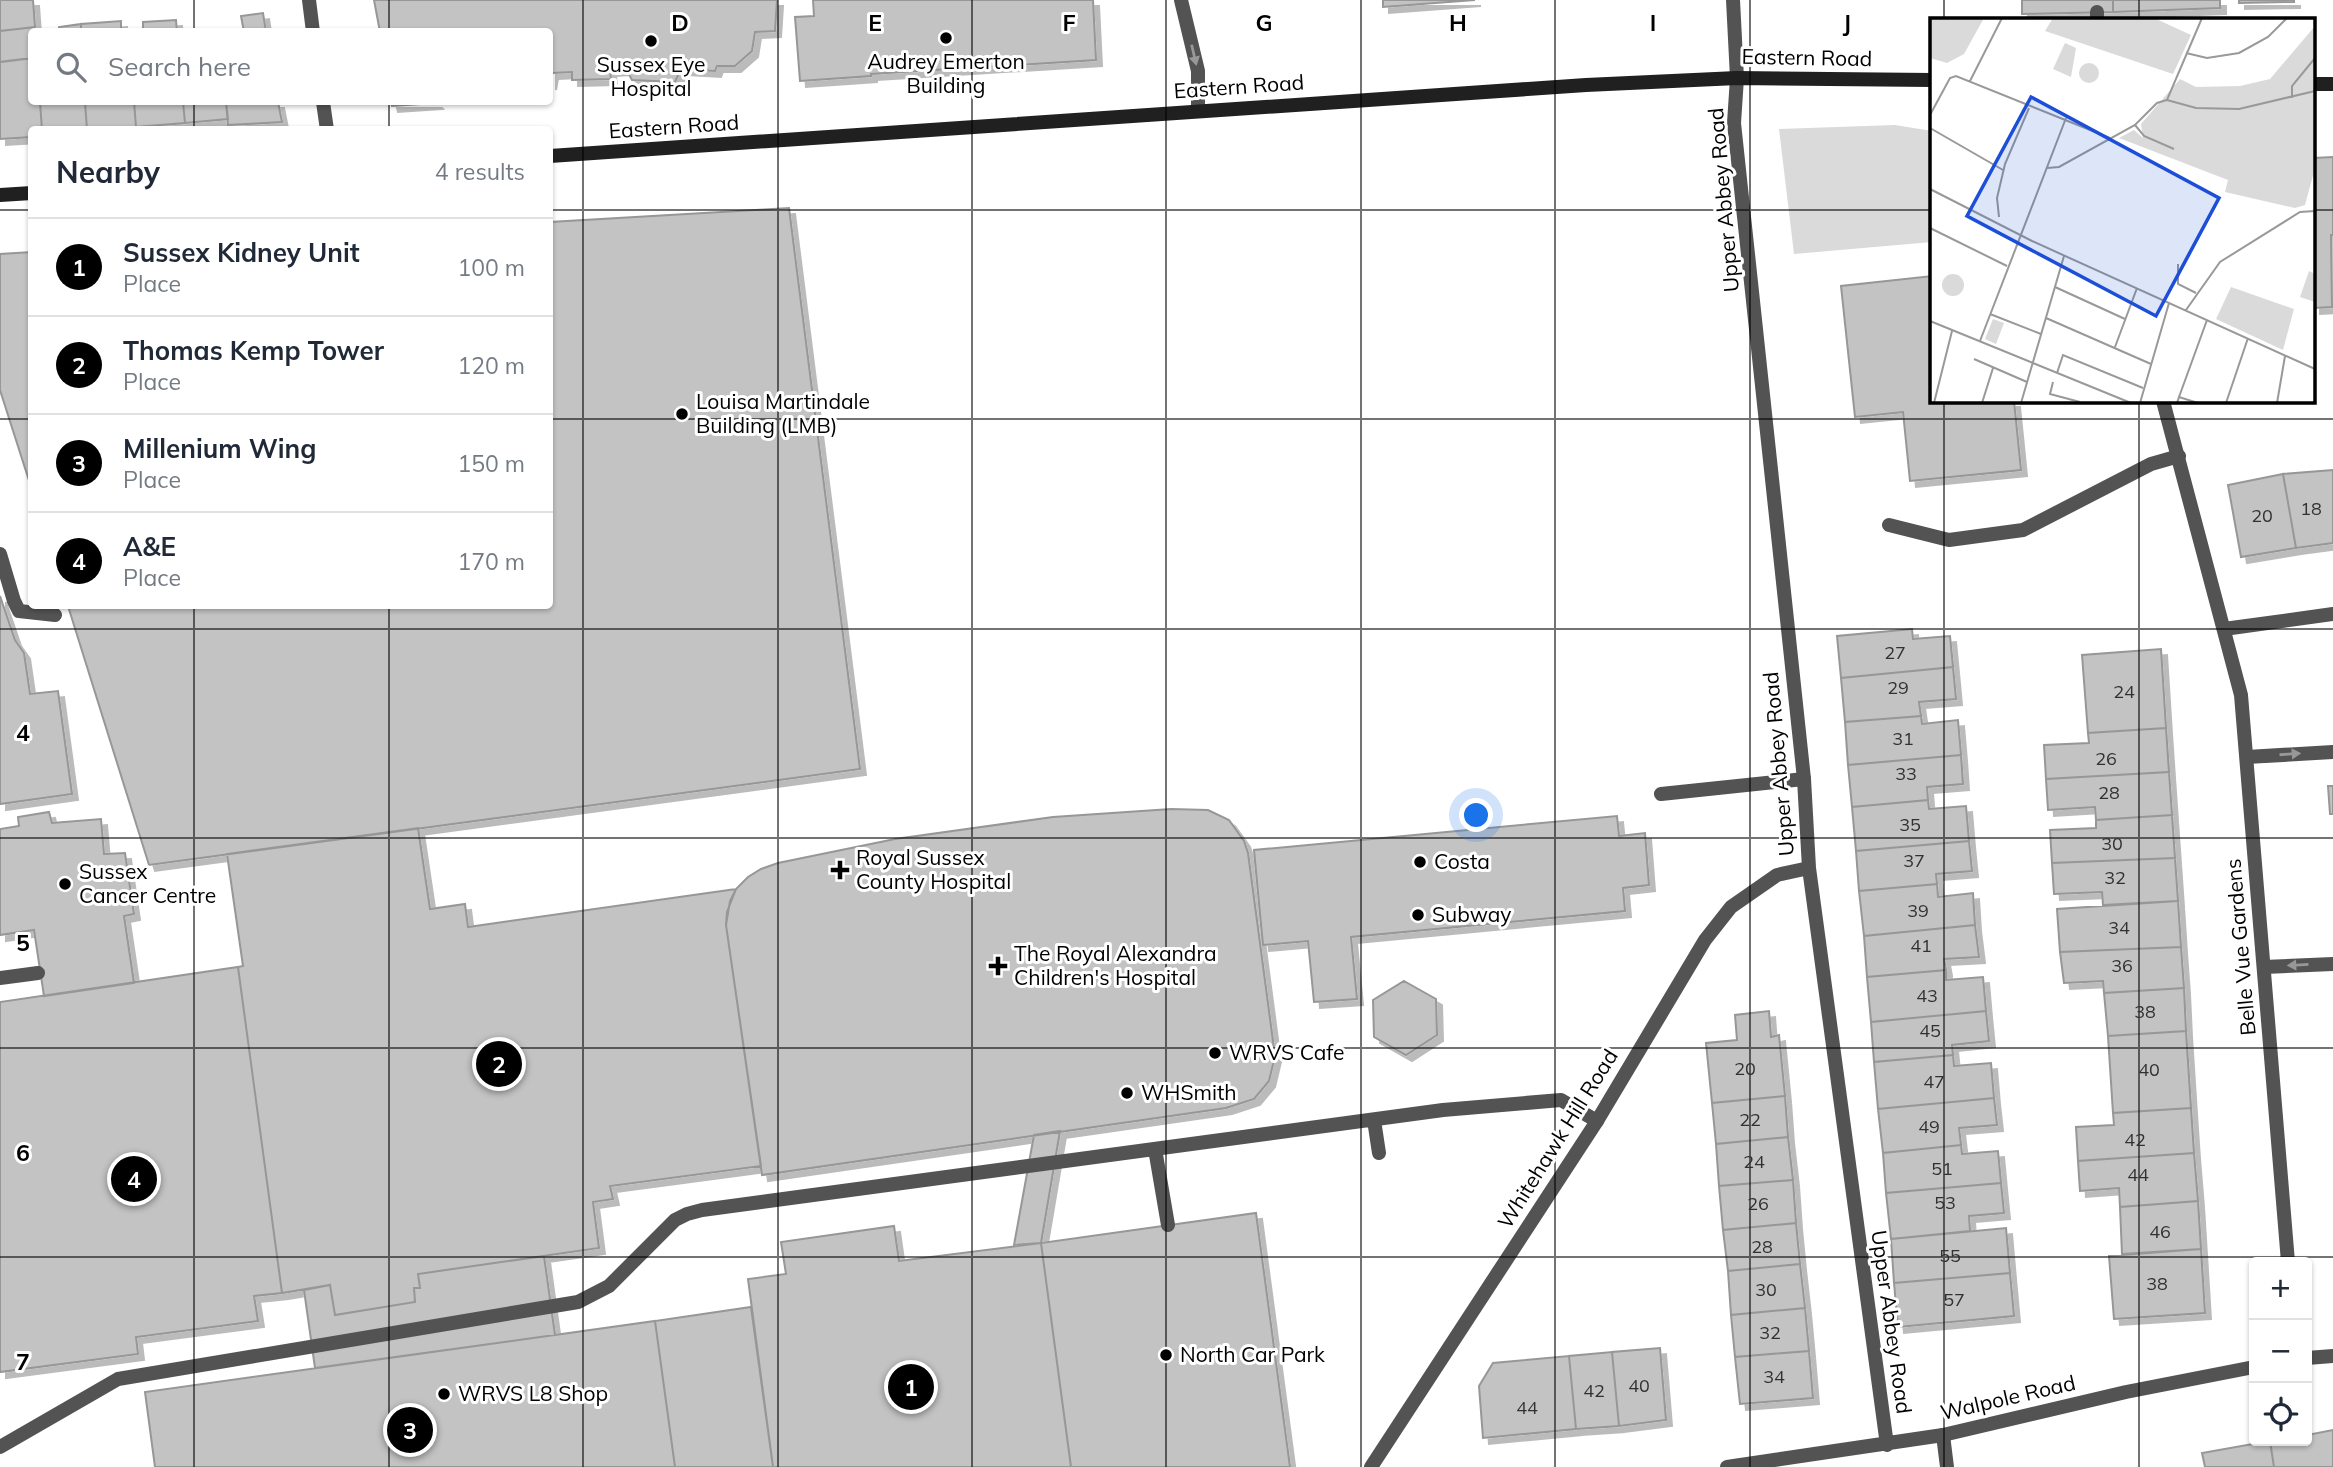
<!DOCTYPE html>
<html lang="en">
<head>
<meta charset="utf-8">
<style>
  :root { --surface:#fff; --page:#f2f2f3; --text:#1f2937; --muted:#747a83; --line:#e0e1e3; --accent:#000 }
  body { margin:0; font-family:Mulish,sans-serif; background:var(--page); color:var(--text) }
  .controls { position:absolute; right:21px; bottom:21px; display:grid; overflow:hidden; border-radius:7px; box-shadow:0 2px 5px #0004 }
  .controls button { width:63px; height:63px; display:grid; place-items:center; padding:0; border:0; border-bottom:2px solid var(--line); background:var(--surface); color:var(--text); font:35px sans-serif }
  .you { position:absolute; left:1477px; top:816px; width:24px; height:24px; margin:-18px; border:5px solid #fff; border-radius:50%; background:#1a73e8; box-shadow:0 0 0 10px #1a73e833 }
  .badge { display:grid; place-items:center; width:46px; height:46px; border-radius:50%; background:var(--accent); color:#fff; font-size:23px; font-weight:700 }
  .pin { position:absolute; translate:-50% -50%; border:4px solid #fff; box-shadow:0 2px 7px #0006 }
  .list { margin:0; padding:0; list-style:none }
  h2 { display:flex; justify-content:space-between; align-items:center; height:91px; margin:0; padding:0 28px; font-size:30px }
  h2 small { font-size:23px; font-weight:400; color:var(--muted) }
  .list li { display:grid; grid-template-columns:46px 1fr auto; gap:21px; align-items:center; box-sizing:border-box; height:98px; padding:0 28px; border-top:2px solid var(--line) }
  .list b { display:block; font-size:26px; white-space:nowrap }
  .list p { margin:0; font-size:23px; white-space:nowrap; color:var(--muted) }
  .list em { font-size:23px; font-style:normal; color:var(--muted) }
  .icon { flex:none; width:38px; height:38px; fill:none; stroke:currentColor; stroke-width:2; stroke-linecap:round; stroke-linejoin:round }
  .map { position:relative; flex:none; width:2333px; height:1467px; overflow:hidden }
  .search { position:absolute; background:var(--surface); box-shadow:0 2px 5px #0004; left:28px; top:28px; width:525px; height:77px; display:flex; align-items:center; gap:18px; box-sizing:border-box; padding:0 24px; border-radius:7px; color:var(--muted); font-size:26px }
  .panel { position:absolute; background:var(--surface); box-shadow:0 2px 5px #0004; left:28px; top:126px; width:525px; height:483px; border-radius:7px }
  .map>svg:first-child { display:block }
</style>
</head>
<body>
<div class="map">
<svg width="2333" height="1467" viewBox="0 0 2333 1467">
  <defs>
    <filter id="shadow"><feDropShadow dx="6" dy="6" stdDeviation="0" flood-color="#0004"/></filter>
  </defs>
  <rect width="100%" height="100%" fill="#fff"/>
  <!-- green -->
  <path fill="#dadada" d="M1895 125 1932 131V242L1794 254 1779 129Z"/>
  <!-- building -->
  <path fill="#c3c3c3" stroke="#979797" stroke-width="2" filter="url(#shadow)" d="M0 0H33L35 27 0 31Z
    M374 0H777L775 31 755 32 752 51 735 66H717L715 71 681 69 675 82 632 80 626 69 610 70 611 79 572 80V72L552 73 550 84V32H380Z
    M813 0H1093L1096 60 871 74V76L800 81 795 17 814 16Z
    M1383 0H1475L1383 7Z
    M2022 0H2113V12L2022 14Z
    M2113 0H2220V8L2113 12Z
    M2239 0H2294V2L2239 3Z
    M263 13 266 32H244L241 16Z
    M176 20 177 32H143V22Z
    M121 21V32H81V24Z
    M81 24V32H59V27Z
    M35 27V32H32V58L0 62V31Z
    M32 58V102H40L42 130H32V137L0 139V62Z
    M40 102H85L87 130H42Z
    M85 102H134L136 127 87 130Z
    M134 102H183L185 123 136 127Z
    M183 102H226L228 119 185 123Z
    M226 102H278L282 122 228 125Z
    M391 102H436L437 103 392 106Z
    M2333 157V235H2331L2332 307 2314 308V158Z
    M789 208 860 769 149 865 68 606H550V222Z
    M32 252V490L0 390V254Z
    M1932 276V401H2014L2021 470 1910 481 1903 412 1855 417 1841 286Z
    M2333 470V543L2296 548 2283 474Z
    M2283 474 2296 548 2241 557 2228 485Z
    M0 596 15 640 24 653 30 694 58 691 72 794 0 804Z
    M1912 629 1913 639 1950 636 1953 667 1841 678 1837 636Z
    M2161 649 2166 728 2088 733 2082 655Z
    M1953 667 1956 699 1919 702 1921 716 1845 722 1841 678Z
    M1921 716 1922 724 1958 720 1961 755 1848 765 1845 722Z
    M2166 728 2169 772 2046 779 2044 745 2089 743 2088 733Z
    M1961 755 1963 784 1927 787 1928 800 1852 807 1848 765Z
    M2169 772 2172 815 2096 820 2095 807 2048 810 2046 779Z
    M2328 786H2333V814H2330Z
    M1928 800 1929 809 1966 806 1969 841 1856 851 1852 807Z
    M1171 809 1208 810 1229 820 1244 841 1248 853 1275 1056 1269 1081 1254 1099 1226 1108 762 1175 726 925 730 901 736 889 748 877 761 869 778 863 895 839 1053 817Z
    M49 812 52 823 101 819 104 854 125 853 134 914 124 916 134 983 44 996 34 930 0 935V829L19 826 18 817Z
    M2172 815 2175 858 2052 863 2050 830 2096 828V820Z
    M1617 816 1619 836 1645 833 1649 885 1623 888 1625 911 1351 937 1357 999 1314 1002 1308 941 1263 945 1254 850Z
    M418 828 430 909 465 904 468 927 736 889 727 912 726 925 761 1166 610 1186 613 1199 593 1202 599 1248 418 1274 420 1288H414L415 1302 335 1315 330 1285 282 1293 238 967 243 966 227 854Z
    M1969 841 1972 871 1936 874 1937 884 1859 891 1856 851Z
    M2175 858 2178 901 2103 905 2102 892 2054 894 2052 863Z
    M1937 884 1938 897 1973 893 1975 925 1864 936 1859 891Z
    M2178 901 2181 947 2060 952 2057 909Z
    M1975 925 1979 957 1944 959 1946 970 1867 977 1864 936Z
    M2181 947 2184 988 2104 993 2103 981 2064 983 2060 952Z
    M238 967 282 1293 254 1296 258 1321 136 1337 138 1354 0 1372V1002Z
    M1946 970V980L1983 977 1986 1011 1871 1022 1867 977Z
    M1404 981 1436 999 1437 1035 1406 1055 1374 1037 1373 1000Z
    M2184 988 2186 1031 2108 1036 2104 993Z
    M1769 1011 1771 1037 1779 1035 1785 1096 1712 1103 1706 1043 1737 1040 1735 1015Z
    M1986 1011 1989 1041 1952 1045 1953 1055 1874 1062 1871 1022Z
    M2186 1031 2191 1108 2113 1113 2108 1036Z
    M1953 1055 1954 1066 1991 1063 1994 1098 1878 1109 1874 1062Z
    M1785 1096 1788 1137 1716 1144 1712 1103Z
    M1994 1098 1997 1125 1959 1128 1961 1145 1883 1153 1878 1109Z
    M2191 1108 2194 1153 2078 1161 2076 1127 2114 1125 2113 1113Z
    M1060 1131 1041 1243 1014 1245 1034 1135Z
    M1788 1137 1793 1180 1719 1186 1716 1144Z
    M1961 1145 1962 1154 1998 1151 2001 1183 1886 1193 1883 1153Z
    M2194 1153 2198 1201 2120 1207 2119 1188 2080 1191 2078 1161Z
    M1793 1180 1796 1223 1723 1230 1719 1186Z
    M2001 1183 2004 1213 1969 1216 1970 1231 1891 1239 1886 1193Z
    M2198 1201 2201 1249 2122 1254 2120 1207Z
    M1256 1213 1290 1467H1071L1041 1243Z
    M1796 1223 1800 1264 1728 1271 1723 1230Z
    M894 1226 899 1261 1041 1243 1071 1467H773L748 1279 786 1274 781 1242Z
    M2006 1228 2010 1273 1894 1283 1891 1239Z
    M2201 1249 2205 1313 2114 1319 2109 1256Z
    M544 1256 555 1335 315 1368 304 1290 330 1285 335 1315 415 1302 414 1288H420L418 1274Z
    M1800 1264 1805 1308 1731 1315 1728 1271Z
    M2010 1273 2014 1316 1898 1327 1894 1283Z
    M751 1307 773 1467H675L655 1321Z
    M1805 1308 1809 1351 1735 1357 1731 1315Z
    M655 1321 675 1467H155L145 1392Z
    M1660 1348 1666 1420 1619 1426 1612 1352Z
    M1809 1351 1813 1398 1740 1404 1735 1357Z
    M1612 1352 1619 1426 1576 1429 1569 1356Z
    M1569 1356 1576 1429 1483 1438 1479 1386 1493 1363Z
    M2333 1430V1467H2274L2270 1441H2307V1435Z
    M2270 1441 2274 1467H2205L2202 1453Z"/>
  <g fill="none" stroke-linecap="round" stroke-linejoin="round">
    <!-- lane -->
    <path stroke="#535353" stroke-width="14" d="M2097 12V19
      M1889 525 1949 540 2023 530 2151 464 2179 456
      M2247 757 2333 752
      M1661 794 1804 779
      M2264 967 2333 964
      M0 978 38 973
      M1374 1120 1379 1153
      M1155 1149 1168 1225
      M1943 1435 1947 1467
      M0 1447 118 1379 578 1302 609 1286 675 1220 687 1214 702 1210 1443 1110 1561 1100 1597 1121"/>
    <!-- street -->
    <path stroke="#535353" stroke-width="14" d="M309 0 313 32
      M1181 0 1198 71V110
      M1733 0 1737 78 1734 123 1804 779 1809 868 1887 1445
      M323 102 327 130
      M2163 401 2241 695 2288 1262
      M0 554 14 601 19 611 55 615
      M2224 629 2333 614
      M2307 1358 2333 1356
      M1371 1467 1597 1121 1705 940 1731 907 1777 875 1809 868
      M1727 1467 1943 1435 2126 1392 2254 1367"/>
    <!-- secondary -->
    <path stroke="#202020" stroke-width="14" d="M2314 84H2333
      M550 156 1586 85 1737 78 1932 80
      M0 195 32 193"/>
  </g>
  <!-- one-way arrows -->
  <defs><path id="oneway-solid" d="M-6-.8H1V-3.2L6.5 0L1 3.2V.8H-6Z" transform="scale(1.75)"/></defs>
  <g fill="#989898">
    <use href="#oneway-solid" transform="translate(1194 55) rotate(77)"/>
    <use href="#oneway-solid" transform="translate(2290 754) rotate(-4)"/>
    <use href="#oneway-solid" transform="translate(2298 965) rotate(177)"/>
  </g>
  <!-- grid -->
  <path fill="none" stroke="#000" stroke-width="2" stroke-opacity="0.55" d="M194 0V32M389 0V32M583 0V1467M778 0V1467M972 0V1467M1166 0V1467M1361 0V1467M1555 0V1467M1750 0V1467M1944 0V19M2139 0V19M194 102V130M389 102V130M0 210H32M550 210H1932M2314 210H2333M1944 401V1467M2139 401V1467M0 419H32M550 419H2333M194 606V1467M389 606V1467M0 629H2333M0 838H2333M0 1048H2333M0 1257H2333"/>
  <!-- markers -->
  <g fill="#000" stroke="#fff" stroke-width="2.5">
    <circle cx="946" cy="38" r="7"/>
    <circle cx="651" cy="41" r="7"/>
    <circle cx="682" cy="414" r="7"/>
    <circle cx="1420" cy="862" r="7"/>
    <path d="M836.5 859.5h7v7h7v7h-7v7h-7v-7h-7v-7h7z"/>
    <circle cx="65" cy="884" r="7"/>
    <circle cx="1418" cy="915" r="7"/>
    <path d="M994.5 955.5h7v7h7v7h-7v7h-7v-7h-7v-7h7z"/>
    <circle cx="1215" cy="1053" r="7"/>
    <circle cx="1127" cy="1093" r="7"/>
    <circle cx="1166" cy="1355" r="7"/>
    <circle cx="444" cy="1394" r="7"/>
  </g>
  <g text-anchor="middle" stroke-width="6" stroke-linejoin="round" paint-order="stroke">
    <!-- number labels -->
    <g font-size="18" fill="#313131">
      <text x="2311" y="515">18</text>
      <text x="2262" y="522">20</text>
      <text x="1895" y="659">27</text>
      <text x="1898" y="694">29</text>
      <text x="2124" y="698">24</text>
      <text x="1903" y="745">31</text>
      <text x="2106" y="765">26</text>
      <text x="1906" y="780">33</text>
      <text x="2109" y="799">28</text>
      <text x="1910" y="831">35</text>
      <text x="2112" y="850">30</text>
      <text x="1914" y="867">37</text>
      <text x="2115" y="884">32</text>
      <text x="1918" y="917">39</text>
      <text x="2119" y="934">34</text>
      <text x="1921" y="952">41</text>
      <text x="2122" y="972">36</text>
      <text x="1927" y="1002">43</text>
      <text x="2145" y="1018">38</text>
      <text x="1930" y="1037">45</text>
      <text x="1745" y="1075">20</text>
      <text x="2149" y="1076">40</text>
      <text x="1934" y="1088">47</text>
      <text x="1750" y="1126">22</text>
      <text x="1929" y="1133">49</text>
      <text x="2135" y="1146">42</text>
      <text x="1754" y="1168">24</text>
      <text x="1942" y="1175">51</text>
      <text x="2138" y="1181">44</text>
      <text x="1945" y="1209">53</text>
      <text x="1758" y="1210">26</text>
      <text x="2160" y="1238">46</text>
      <text x="1762" y="1253">28</text>
      <text x="1950" y="1262">55</text>
      <text x="2157" y="1290">38</text>
      <text x="1766" y="1296">30</text>
      <text x="1954" y="1306">57</text>
      <text x="1770" y="1339">32</text>
      <text x="1774" y="1383">34</text>
      <text x="1639" y="1392">40</text>
      <text x="1594" y="1397">42</text>
      <text x="1527" y="1414">44</text>
    </g>
    <!-- street labels -->
    <g font-size="21" fill="#000" stroke="#fff">
      <text transform="translate(1807 58) rotate(1)" y="7">Eastern Road</text>
      <text transform="translate(1239 87) rotate(-4)" y="7">Eastern Road</text>
      <text transform="translate(674 127) rotate(-4)" y="7">Eastern Road</text>
      <text transform="translate(1724 200) rotate(-95)" y="7">Upper Abbey Road</text>
      <text transform="translate(1779 764) rotate(-95)" y="7">Upper Abbey Road</text>
      <text transform="translate(2241 947) rotate(-95)" y="7">Belle Vue Gardens</text>
      <text transform="translate(1558 1139) rotate(-58)" y="7">Whitehawk Hill Road</text>
      <text transform="translate(1891 1322) rotate(82)" y="7">Upper Abbey Road</text>
      <text transform="translate(2008 1398) rotate(-13)" y="7">Walpole Road</text>
    </g>
    <!-- poi labels -->
    <g font-size="21" fill="#000" stroke="#fff" text-anchor="start">
      <text x="946" y="69" text-anchor="middle">Audrey Emerton<tspan x="946" dy="24">Building</tspan></text>
      <text x="651" y="72" text-anchor="middle">Sussex Eye<tspan x="651" dy="24">Hospital</tspan></text>
      <text x="696" y="409">Louisa Martindale<tspan x="696" dy="24">Building (LMB)</tspan></text>
      <text x="856" y="865">Royal Sussex<tspan x="856" dy="24">County Hospital</tspan></text>
      <text x="1434" y="869">Costa</text>
      <text x="79" y="879">Sussex<tspan x="79" dy="24">Cancer Centre</tspan></text>
      <text x="1432" y="922">Subway</text>
      <text x="1014" y="961">The Royal Alexandra<tspan x="1014" dy="24">Children's Hospital</tspan></text>
      <text x="1229" y="1060">WRVS Cafe</text>
      <text x="1141" y="1100">WHSmith</text>
      <text x="1180" y="1362">North Car Park</text>
      <text x="458" y="1401">WRVS L8 Shop</text>
    </g>
  </g>
  <!-- overview -->
  <g transform="translate(1930 18)">
    <rect width="385" height="385" fill="#fff"/>
    <path d="M0 0H54L34 36 17 45 0 40ZM123 0H224L261 17 243 56 115 13ZM385 8V150L375 187 365 190 295 174 298 162 189 120 204 112 213 120 211 106 250 61 266 69 310 68 340 61ZM135 25 146 30 141 59 123 51ZM149 55a10 10 0 1 1 20 0a10 10 0 1 1-20 0ZM379 253 385 256V284L370 279ZM12 267a11 11 0 1 1 22 0a11 11 0 1 1-22 0ZM301 269 364 291 353 332 286 301ZM63 301 74 305 66 326 55 321Z" fill="#dadada"/>
    <path fill="none" stroke="#999" stroke-width="2" d="M256 35 277 40 309 35 338 19 357 0M40 63 72 0M362 80V68L385 40M237 82 266 90 309 91 385 73M0 97 20 60 26 58 180 120M205 107 214 118 244 131M0 110 73 152M117 150 129 149 205 107 227 85 237 82 272 0M0 171 102 223 385 351M69 199 67 180 75 146 99 90M0 210 77 248M248 246V266L266 275M125 269 195 301M256 292 290 244 370 194 385 193M60 296 111 316M116 300 221 346M0 303 201 385M50 323 136 100M185 329 207 270M44 341 97 364M127 355 133 337 213 370M123 364 120 376 150 384M249 379 277 302M4 385 22 313M52 385 63 350M91 385 134 238M210 385 239 285M247 385 249 379 268 385M296 385 318 320M347 385 355 338"/>
    <path fill="#1d4ed8" fill-opacity="0.15" stroke="#1d4ed8" stroke-width="3.5" d="M101 79 289 180 226 298 37 198Z"/>
    <rect width="385" height="385" fill="none" stroke="#000" stroke-width="3.5"/>
  </g>
  <g font-size="23" text-anchor="middle" font-weight="bold" fill="#000" stroke="#fff" stroke-width="6" stroke-linejoin="round" paint-order="stroke">
    <text x="680" y="31">D</text>
    <text x="875" y="31">E</text>
    <text x="1069" y="31">F</text>
    <text x="1264" y="31">G</text>
    <text x="1458" y="31">H</text>
    <text x="1653" y="31">I</text>
    <text x="1847" y="31">J</text>
    <text x="23" y="741">4</text>
    <text x="23" y="951">5</text>
    <text x="23" y="1161">6</text>
    <text x="23" y="1370">7</text>
  </g>
</svg>
<div class="controls">
<button>+</button>
<button>−</button>
<button><svg class="icon" aria-label="locate" viewBox="0 0 24 24"><circle cx="12" cy="12" r="6"/><path d="M12 2v4M12 18v4M2 12h4M18 12h4"/></svg></button>
</div>
<div class="you"></div>
<div class="pin badge" style="left:911px;top:1387px">1</div>
<div class="pin badge" style="left:499px;top:1064px">2</div>
<div class="pin badge" style="left:410px;top:1430px">3</div>
<div class="pin badge" style="left:134px;top:1179px">4</div>
<div class="search"><svg class="icon" aria-label="search" viewBox="0 0 24 24"><circle cx="10" cy="10" r="6"/><path d="M15 15l6 6"/></svg>Search here</div>
<section class="panel">
<h2>Nearby<small>4 results</small></h2>
<ul class="list">
<li><span class="badge">1</span><div><b>Sussex Kidney Unit</b><p>Place</p></div><em>100 m</em></li>
<li><span class="badge">2</span><div><b>Thomas Kemp Tower</b><p>Place</p></div><em>120 m</em></li>
<li><span class="badge">3</span><div><b>Millenium Wing</b><p>Place</p></div><em>150 m</em></li>
<li><span class="badge">4</span><div><b>A&amp;E</b><p>Place</p></div><em>170 m</em></li>
</ul>
</section>
</div>
</body>
</html>
